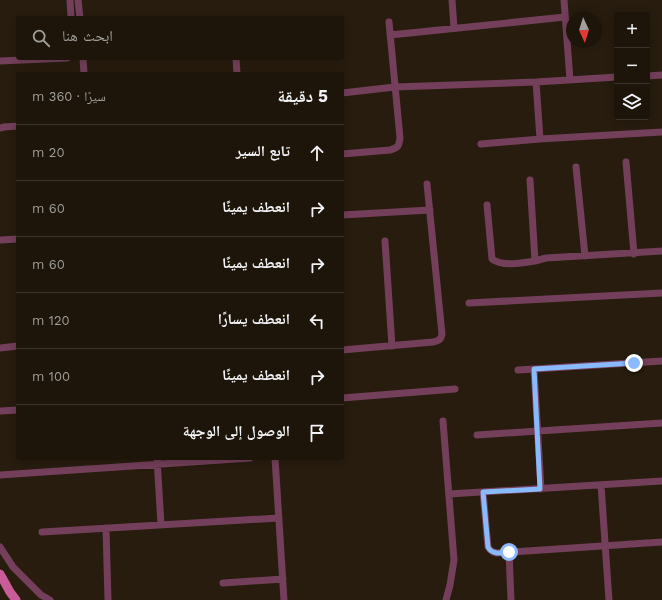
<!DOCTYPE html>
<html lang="ar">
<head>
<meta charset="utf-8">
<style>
  :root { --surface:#1d150a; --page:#2a2218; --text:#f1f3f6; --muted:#a09f9c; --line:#3b342b }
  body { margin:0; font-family:"Work Sans","Noto Naskh Arabic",sans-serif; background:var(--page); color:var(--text); direction:rtl }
  .controls { position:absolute; right:12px; top:12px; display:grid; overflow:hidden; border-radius:4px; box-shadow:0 2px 10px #0003 }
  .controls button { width:36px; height:36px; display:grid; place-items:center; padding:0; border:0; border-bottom:1px solid var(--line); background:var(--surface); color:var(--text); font:20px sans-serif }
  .compass { position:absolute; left:566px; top:12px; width:36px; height:36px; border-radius:50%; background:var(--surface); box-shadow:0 2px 10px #0003; rotate:176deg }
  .stop { position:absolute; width:12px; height:12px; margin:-9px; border:3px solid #88bafc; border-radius:50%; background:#fff }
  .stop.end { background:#88bafc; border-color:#fff; box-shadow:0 1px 4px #0008 }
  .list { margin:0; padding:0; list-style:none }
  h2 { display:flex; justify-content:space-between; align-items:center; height:52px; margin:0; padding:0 16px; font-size:17px }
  h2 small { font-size:13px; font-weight:400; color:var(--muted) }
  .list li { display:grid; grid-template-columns:26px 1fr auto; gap:12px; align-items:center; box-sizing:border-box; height:56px; padding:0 16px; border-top:1px solid var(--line) }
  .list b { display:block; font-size:15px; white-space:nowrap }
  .list em { font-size:13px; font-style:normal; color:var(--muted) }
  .icon { flex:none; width:22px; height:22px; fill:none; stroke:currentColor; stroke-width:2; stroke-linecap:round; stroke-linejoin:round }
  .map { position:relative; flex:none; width:662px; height:600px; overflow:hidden; direction:ltr }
  .search { position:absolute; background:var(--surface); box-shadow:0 2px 10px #0003; left:16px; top:16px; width:328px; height:44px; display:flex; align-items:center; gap:10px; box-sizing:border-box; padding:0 14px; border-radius:4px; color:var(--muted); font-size:15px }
  .panel { position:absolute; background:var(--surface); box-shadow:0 2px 10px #0003; left:16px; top:72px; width:328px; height:388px; border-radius:4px; direction:rtl }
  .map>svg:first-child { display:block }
</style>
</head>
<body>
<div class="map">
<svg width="662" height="600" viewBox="0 0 662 600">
  <rect width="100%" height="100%" fill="#271c0e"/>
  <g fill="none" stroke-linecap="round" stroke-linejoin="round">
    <!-- minor -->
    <path stroke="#733f5a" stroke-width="7" d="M70 0 71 18
      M78 0 80 18
      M452 0 454 28
      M564 0 570 80
      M390 35 565 17
      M83 58 84 74
      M236 58 237 74
      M0 61 67 58
      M647 76 662 75
      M342 93 395 87 536 82 617 77
      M0 128 4 127 18 126
      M540 139 662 132
      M481 144 540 139 536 82
      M342 154 390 150C398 148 399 146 400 138L389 22
      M626 162 634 254
      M576 167 585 256
      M530 180 535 261 546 258 662 251
      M487 205 492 259C502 267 523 263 535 261
      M342 215 430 210
      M0 240 18 239
      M385 241 392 346
      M469 303 662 293
      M0 348 18 346
      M342 350 433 342C438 341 441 340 442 334L427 184
      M534 369 541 489
      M518 370 662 361
      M342 398 455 389
      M0 411 18 410
      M443 421 454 560 450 585 446 600
      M477 435 662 423
      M157 458 161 525
      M275 458 284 600
      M0 475 250 458
      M601 485 609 600
      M483 492 488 547C490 551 492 552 496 553L662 542
      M449 494 662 481
      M106 528 108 600
      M42 532 279 518
      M0 547 13 567 41 595 50 600
      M509 552 511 600
      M223 583 283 579"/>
    <!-- major -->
    <path stroke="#c85c96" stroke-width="9" d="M0 574 10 592 16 600"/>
  </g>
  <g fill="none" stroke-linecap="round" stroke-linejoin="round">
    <!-- route -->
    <path stroke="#88bafc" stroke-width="5" d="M509 552C501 553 492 555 488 547L483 492 540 489 534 369 634 363"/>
  </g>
</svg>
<div class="controls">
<button>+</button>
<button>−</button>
<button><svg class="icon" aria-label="layers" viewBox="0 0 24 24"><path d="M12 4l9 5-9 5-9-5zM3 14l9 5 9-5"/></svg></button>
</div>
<svg class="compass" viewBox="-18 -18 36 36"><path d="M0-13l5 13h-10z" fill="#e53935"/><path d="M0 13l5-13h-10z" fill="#a09f9c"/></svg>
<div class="stop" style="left:509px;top:552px"></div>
<div class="stop end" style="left:634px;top:363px"></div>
<div class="search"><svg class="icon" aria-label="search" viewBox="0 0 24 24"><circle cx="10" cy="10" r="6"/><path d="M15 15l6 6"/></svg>ابحث هنا</div>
<section class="panel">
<h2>5 دقيقة<small>سيرًا · 360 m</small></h2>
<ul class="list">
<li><svg class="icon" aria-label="ahead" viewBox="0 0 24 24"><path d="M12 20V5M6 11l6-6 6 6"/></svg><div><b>تابع السير</b></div><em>20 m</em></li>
<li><svg class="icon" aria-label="right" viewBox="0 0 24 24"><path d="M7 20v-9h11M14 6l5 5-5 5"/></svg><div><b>انعطف يمينًا</b></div><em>60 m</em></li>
<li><svg class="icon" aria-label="right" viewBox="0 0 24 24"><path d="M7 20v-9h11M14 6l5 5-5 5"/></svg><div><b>انعطف يمينًا</b></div><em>60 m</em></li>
<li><svg class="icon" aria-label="left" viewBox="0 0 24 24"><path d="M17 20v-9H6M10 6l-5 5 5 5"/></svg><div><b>انعطف يسارًا</b></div><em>120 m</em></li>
<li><svg class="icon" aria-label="right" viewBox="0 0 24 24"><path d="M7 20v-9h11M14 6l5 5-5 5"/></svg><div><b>انعطف يمينًا</b></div><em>100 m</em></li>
<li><svg class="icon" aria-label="arrive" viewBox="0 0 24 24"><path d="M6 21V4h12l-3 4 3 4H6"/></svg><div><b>الوصول إلى الوجهة</b></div></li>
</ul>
</section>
</div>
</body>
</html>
